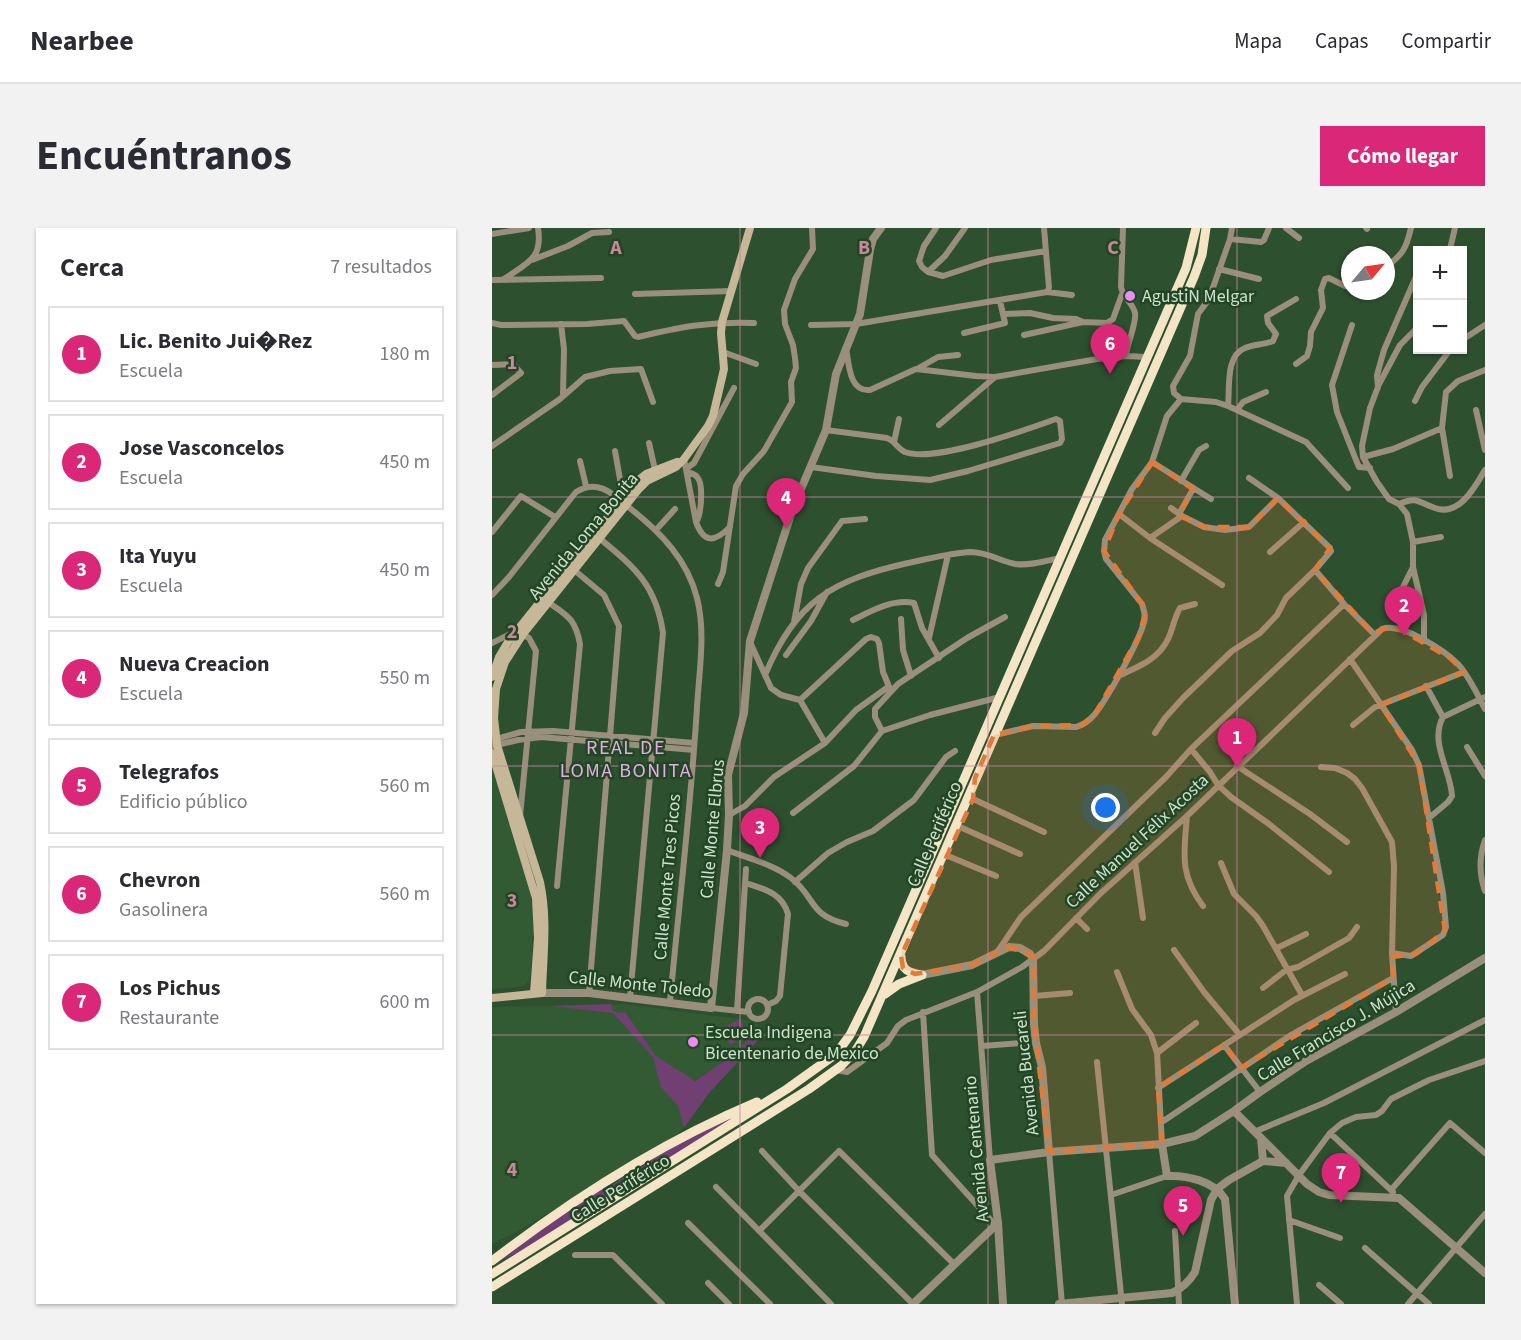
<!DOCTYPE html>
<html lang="es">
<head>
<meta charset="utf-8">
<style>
  :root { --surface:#fff; --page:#f2f2f3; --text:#2b2b33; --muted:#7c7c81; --line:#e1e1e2; --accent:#db2777 }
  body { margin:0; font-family:"Source Sans 3",sans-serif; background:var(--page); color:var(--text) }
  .controls { position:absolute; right:18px; top:18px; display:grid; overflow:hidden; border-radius:0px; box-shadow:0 2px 4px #0004 }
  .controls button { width:54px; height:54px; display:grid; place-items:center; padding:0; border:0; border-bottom:2px solid var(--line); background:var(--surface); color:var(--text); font:30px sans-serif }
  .compass { position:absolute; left:849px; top:18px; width:54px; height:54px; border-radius:50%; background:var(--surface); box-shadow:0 2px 4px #0004; rotate:61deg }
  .you { position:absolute; left:614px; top:580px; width:21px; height:21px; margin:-15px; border:4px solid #fff; border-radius:50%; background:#1a73e8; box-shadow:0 0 0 9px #1a73e833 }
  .badge { display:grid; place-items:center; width:39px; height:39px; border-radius:50%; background:var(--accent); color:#fff; font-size:20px; font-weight:700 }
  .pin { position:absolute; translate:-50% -50px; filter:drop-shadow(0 2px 3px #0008) }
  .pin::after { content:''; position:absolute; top:32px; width:21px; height:18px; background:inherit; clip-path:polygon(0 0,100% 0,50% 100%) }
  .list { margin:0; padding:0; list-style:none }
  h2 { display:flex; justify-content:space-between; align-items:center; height:78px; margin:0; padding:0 24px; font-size:26px }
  h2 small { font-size:20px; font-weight:400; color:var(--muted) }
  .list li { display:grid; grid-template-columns:39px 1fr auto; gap:18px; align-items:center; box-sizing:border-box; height:96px; margin:0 12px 12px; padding:0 12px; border:2px solid var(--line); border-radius:0px }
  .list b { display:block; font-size:22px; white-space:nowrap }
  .list p { margin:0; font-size:20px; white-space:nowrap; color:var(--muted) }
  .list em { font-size:20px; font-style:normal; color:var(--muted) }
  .map { position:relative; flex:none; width:993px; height:1076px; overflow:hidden; border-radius:0px }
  header { display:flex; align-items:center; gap:36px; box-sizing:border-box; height:84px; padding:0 30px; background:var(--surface); border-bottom:2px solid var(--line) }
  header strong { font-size:28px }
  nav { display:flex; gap:33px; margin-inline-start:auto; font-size:21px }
  .intro { display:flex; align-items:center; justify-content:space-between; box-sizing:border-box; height:144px; padding:0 36px }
  h1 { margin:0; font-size:42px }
  .button { padding:15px 27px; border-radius:0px; background:var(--accent); color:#fff; font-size:21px; font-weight:700 }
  main { display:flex; gap:36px; padding:0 36px }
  aside { flex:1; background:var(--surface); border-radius:0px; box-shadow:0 2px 4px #0004 }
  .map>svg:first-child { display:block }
</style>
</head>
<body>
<header>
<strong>Nearbee</strong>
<nav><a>Mapa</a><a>Capas</a><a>Compartir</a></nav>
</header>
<div class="intro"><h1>Encuéntranos</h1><a class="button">Cómo llegar</a></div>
<main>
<aside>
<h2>Cerca<small>7 resultados</small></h2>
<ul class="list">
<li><span class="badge">1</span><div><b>Lic. Benito Jui�Rez</b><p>Escuela</p></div><em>180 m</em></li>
<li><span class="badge">2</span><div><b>Jose Vasconcelos</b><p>Escuela</p></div><em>450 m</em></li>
<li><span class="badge">3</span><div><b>Ita Yuyu</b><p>Escuela</p></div><em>450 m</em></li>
<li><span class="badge">4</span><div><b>Nueva Creacion</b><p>Escuela</p></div><em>550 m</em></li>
<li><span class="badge">5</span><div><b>Telegrafos</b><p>Edificio público</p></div><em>560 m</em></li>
<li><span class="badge">6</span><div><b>Chevron</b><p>Gasolinera</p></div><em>560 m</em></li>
<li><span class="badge">7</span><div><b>Los Pichus</b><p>Restaurante</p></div><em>600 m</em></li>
</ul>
</aside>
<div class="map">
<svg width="993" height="1076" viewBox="0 0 993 1076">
  <rect width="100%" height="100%" fill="#2d502f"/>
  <!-- built -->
  <path fill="#325b34" d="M0 541 33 644 41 675 42 690 39 743 37 753 34 756 28 759 0 761Z
    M131 776 255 792 270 799 235 831 199 855 210 874 183 910 19 1007 0 1016V779Z"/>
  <!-- green -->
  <path fill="#6f4071" d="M119 776 121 783 126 785 133 784 164 828 203 853 235 831 270 799 271 807 217 865 192 900 186 878 169 859 161 829 121 785 60 778Z
    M248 791 256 807 238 817 229 801Z
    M254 882 27 1024 0 1036 104 964 120 957 185 916Z"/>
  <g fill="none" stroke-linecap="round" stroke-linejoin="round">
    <!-- minor -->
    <path stroke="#998f7b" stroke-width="6" d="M444 0 432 18 427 33 430 39 436 44 451 48 499 32 554 23
      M552 0 557 60 555 64
      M631 0 629 59C631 70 641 75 643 85 645 94 635 116 634 128
      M740 0 738 11 717 71 706 86 698 128 681 158 682 165 689 171 724 174 736 178 814 214 856 260
      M794 0 807 10
      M874 0 875 1
      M0 6 37 0
      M738 11 769 14 772 12 777 0
      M956 22 958 21 963 0
      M40 32 76 18 100 5 117 4
      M894 39C911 26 914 21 919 0
      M727 41 767 51
      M436 44 453 28 473 0
      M926 44 892 122 885 147 886 159 878 180 870 218 871 229 885 254 897 271 907 276 915 286 921 314V339L932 387V413
      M12 51C35 35 51 31 46 0
      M0 52 109 50
      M143 66 240 63
      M512 86 538 85 561 90 584 91 591 94 615 95 621 91 630 66
      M0 95 9 97 95 96 132 93 143 108 146 109C188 99 219 93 262 95
      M69 96 72 121 71 167
      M319 97 364 96 555 64 580 67
      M860 97 840 157 845 184 864 232 867 239 878 240
      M472 105 513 95 508 73
      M532 107 591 94
      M970 112 993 97
      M354 120C357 136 357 164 378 162L424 141 484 148 503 149 605 131 634 128 655 129
      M231 124 264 136
      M804 136 815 128 818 118 819 104 831 80 829 62 833 51 837 50 853 58H858
      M0 137 21 136 29 145 0 167
      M425 141 446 129 466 127
      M886 158 908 117 926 99
      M923 173 930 159 958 122
      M736 178C738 160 733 128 753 120 762 116 772 117 781 113L784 106 776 95 775 88 804 71
      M745 182 751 174 774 164
      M984 182 993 222
      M447 197 503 149
      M402 214 407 191
      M157 215 163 242
      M0 218 68 171 93 149 118 143 149 141 161 174
      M123 223 131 268
      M871 229 901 221 950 200
      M192 231 204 294C212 316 223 314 238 299
      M88 233 94 258
      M660 234 719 271
      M319 239 384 248 438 252 476 243 568 215 570 211 568 193 564 191C533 202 443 235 413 224 406 221 403 213 395 210L334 202
      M195 240 202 235 242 160
      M195 244C200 245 205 247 207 252 211 260 209 289 204 294
      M958 248 950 200 954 164 966 153 993 142
      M689 253 707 222 714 218
      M907 276C925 268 926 274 943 280 967 289 983 259 993 242
      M679 280 690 288 712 299 733 302 757 299 786 270
      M627 286 658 310 730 357
      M687 286 701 261
      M164 302 183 281
      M0 304 29 268 63 289
      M106 309C142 339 164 356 171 405L138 769
      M658 310 690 288
      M921 314 949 309
      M778 324 812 294
      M81 341 112 367 127 398 97 765
      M823 342 852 376 883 407
      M226 356 231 344 244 258 251 246 272 223 300 174 299 154 304 140 303 130 301 117 293 96 292 82 303 51 321 21 320 0
      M908 365 921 339
      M0 367 17 349 84 264C106 250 121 266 139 281 169 305 195 331 205 370 214 405 207 444 205 479 199 578 187 676 178 774
      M53 372C74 387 83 389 88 416L65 658
      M409 391 411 422 419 448
      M361 392C379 383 402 370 422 375L430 400 447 430
      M302 394 309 356 316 340 350 293 373 291
      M437 410 456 327
      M258 414 279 460 289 467 308 472 333 515
      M0 415 24 403 37 410 44 423 28 588
      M294 427 319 393 335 364
      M858 431 920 522 927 537 951 665 954 699 951 707 919 728 900 725
      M273 447C304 373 340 352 416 335 436 331 458 325 479 324 495 324 508 333 523 336 537 338 554 333 568 330
      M626 448C646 439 666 432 676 411 681 401 682 390 688 380L703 376
      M934 458 951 489
      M308 472 374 411 379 409 385 411 387 415 391 444 398 461
      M861 497 883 479 972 444
      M390 503 383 489V481L406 456 475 410 513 389
      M390 503 438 487 508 469
      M663 505 673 490 691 470 740 423 768 405 785 387 794 370 823 342 839 323 838 320 786 270 757 250
      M503 507 541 498 584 499C591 497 598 492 603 486 616 469 647 414 652 394 654 387 652 383 650 376L614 331 612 323 613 312 640 261 660 234 675 188 689 171
      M0 512 29 504 61 503 202 515
      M0 518 26 512 49 509 202 522
      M975 519 993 548
      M699 521 718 544 726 557 739 569 777 596 837 644
      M745 538 818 586 855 614
      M829 539 843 540 855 545 863 551 870 560 900 614 902 638 900 725 904 784
      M481 571 552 604
      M301 585 362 538 390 503
      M237 587 253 578 282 549 333 515 364 482 396 459
      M695 588C692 625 687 646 711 678
      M937 590 956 574 960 568C959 542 937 515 951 489L993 469
      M468 599 528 626
      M993 612C987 629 987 646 993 663
      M235 622C255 630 281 636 299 650 324 669 316 687 354 696
      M456 628 504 648
      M643 634 651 690
      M729 635 742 666 764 688 771 698 810 767
      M303 654 336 625 355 614 381 603 422 572 454 529 463 523
      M254 655C272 661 290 665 296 686L288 768 284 773 275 777
      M584 690 595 701
      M785 720 814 706
      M682 722 712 764 748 807
      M506 723 529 689 674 549 699 521 852 376
      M625 744 640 781 659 807 665 825 670 916
      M771 760 794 742 806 739 857 710 865 699
      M485 764 498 932
      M542 768 578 765
      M256 781a10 10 0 1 1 20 0a10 10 0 1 1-20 0Z
      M219 780 257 784
      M245 783 254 641
      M431 784 440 927 504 998
      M732 817 768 864
      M490 818 531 815
      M665 825 704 795
      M605 834 630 1076
      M344 842 355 844 395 815 406 798 414 792 485 764 530 739 552 723 609 665 695 588 890 401C909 394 952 422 966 436 977 448 985 466 993 481
      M666 860 802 772 853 746
      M670 894 799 807 901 750
      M762 904 832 875 993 792
      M838 905 901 964
      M270 923 307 963 421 1076
      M557 924 570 1076
      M224 959 339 1076
      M899 962 958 895 993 925
      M619 967 675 948
      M797 992 848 1010
      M196 995 278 1076
      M267 1003 347 923 462 1036
      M683 1003 687 1076
      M873 1020 937 1076
      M83 1027H121L170 1076
      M216 1055 237 1076
      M827 1057 849 1076
      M805 1076 795 968 807 947 838 905 850 895 864 889 884 887 890 883 899 871 937 852 993 833
      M916 1076 993 986"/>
    <!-- tertiary -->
    <path stroke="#998f7b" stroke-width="8" d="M430 747 480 737 517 719 528 720 538 726 541 731 542 796 544 815 550 839 557 924
      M50 765H97L219 780 235 622 237 587 236 547 252 485 258 413 301 280 334 202 344 146 368 86 378 22 381 11 389 0
      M742 883 815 956 827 964 837 967 907 970 993 1045
      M769 910 771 933
      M670 916 675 948C695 947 722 953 733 971L743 1076
      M421 1076 506 995
      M511 1076 506 995 498 932 557 924 670 916 703 908 742 883 768 864 814 833 904 784 993 730
      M567 1076 680 1065C691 1060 697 1054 703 1044L719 972 725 961 737 952 771 933 794 935"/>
    <!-- secondary -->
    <path stroke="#c6b798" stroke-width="8" d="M0 449 7 429 16 414 144 254 154 246 185 234
      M0 525 44 670 46 710 42 765
      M0 770 50 765C51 727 56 691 48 654L5 517 2 490 4 461 13 434 31 406 146 262 155 253 184 239 192 231 216 198 221 188 232 141 229 105 230 94 258 0"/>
    <!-- trunk -->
    <path stroke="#f4e5c6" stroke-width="9" d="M409 728C409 742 417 745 430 747
      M393 766 407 756 430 747
      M0 1033C82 970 170 914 265 874
      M0 1046 295 861 344 826 358 807 380 763 694 40 704 0
      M0 1059 317 861 349 838 364 822 372 809 702 49 710 27 714 0"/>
  </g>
  <!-- marked area -->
  <path fill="#e17b3c" fill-opacity="0.2" stroke="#e17b3c" stroke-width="4.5" stroke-dasharray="12 8" stroke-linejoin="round" d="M660 234 701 261 687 287 712 299H757L786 270 838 320 823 342 881 405 895 400 909 402 958 430 972 444 889 477 927 537 953 703 924 726 900 729 901 750 749 840 732 817 666 860 670 916 557 924 542 796 541 728 517 719 480 737 423 746 411 740 409 728 481 571 483 550 502 507 541 498 590 497 603 486 647 408 653 385 650 376 612 323 627 286Z"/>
  <!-- grid -->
  <path fill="none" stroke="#c8879a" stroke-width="1.5" stroke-opacity="0.55" d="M248 0V1076M496 0V1076M745 0V1076M0 269H993M0 538H993M0 807H993"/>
  <!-- markers -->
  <g fill="#f08bf5" stroke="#224524" stroke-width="2">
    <circle cx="638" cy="68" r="6"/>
    <circle cx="201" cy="814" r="6"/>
  </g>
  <g text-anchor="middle" stroke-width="5" stroke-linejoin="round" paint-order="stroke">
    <!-- poi labels -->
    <g font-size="18" fill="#cde1cd" stroke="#224524" text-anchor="start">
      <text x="650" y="74">AgustiN Melgar</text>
      <text x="213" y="810">Escuela Indigena<tspan x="213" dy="21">Bicentenario de Mexico</tspan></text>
    </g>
    <!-- street labels -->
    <g font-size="18" fill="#cde1cd" stroke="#224524">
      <text transform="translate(91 308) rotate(-50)" y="6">Avenida Loma Bonita</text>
      <text transform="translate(220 601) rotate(-85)" y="6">Calle Monte Elbrus</text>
      <text transform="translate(442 606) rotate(-67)" y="6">Calle Periférico</text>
      <text transform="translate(645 613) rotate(-43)" y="6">Calle Manuel Félix Acosta</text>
      <text transform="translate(175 649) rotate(-85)" y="6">Calle Monte Tres Picos</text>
      <text transform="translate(148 756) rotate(6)" y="6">Calle Monte Toledo</text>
      <text transform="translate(844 802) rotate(-31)" y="6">Calle Francisco J. Mújica</text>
      <text transform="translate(534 845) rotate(-96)" y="6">Avenida Bucareli</text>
      <text transform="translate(484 921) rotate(-95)" y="6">Avenida Centenario</text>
      <text transform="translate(128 960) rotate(-32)" y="6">Calle Periférico</text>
    </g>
    <!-- neighbourhood labels -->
    <g font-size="20" letter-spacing="1.5" fill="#e4ace6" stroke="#224524">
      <text x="134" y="526">REAL DE<tspan x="134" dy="23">LOMA BONITA</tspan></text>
    </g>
  </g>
  <g font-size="20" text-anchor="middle" font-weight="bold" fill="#c8879a" stroke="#224524" stroke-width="5" stroke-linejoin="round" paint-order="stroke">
    <text x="124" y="26">A</text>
    <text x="372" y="26">B</text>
    <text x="621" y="26">C</text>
    <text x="20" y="141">1</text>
    <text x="20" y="410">2</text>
    <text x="20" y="679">3</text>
    <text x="20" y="948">4</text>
  </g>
</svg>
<div class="controls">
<button>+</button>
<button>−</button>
</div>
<svg class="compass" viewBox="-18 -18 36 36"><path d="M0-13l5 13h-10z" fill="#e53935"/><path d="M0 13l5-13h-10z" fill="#7c7c81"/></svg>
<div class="you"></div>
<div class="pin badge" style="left:745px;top:540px">1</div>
<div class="pin badge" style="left:912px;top:408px">2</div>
<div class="pin badge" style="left:268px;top:630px">3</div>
<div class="pin badge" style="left:294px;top:300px">4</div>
<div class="pin badge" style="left:691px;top:1008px">5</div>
<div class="pin badge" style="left:618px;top:146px">6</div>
<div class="pin badge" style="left:849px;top:975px">7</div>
</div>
</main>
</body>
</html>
